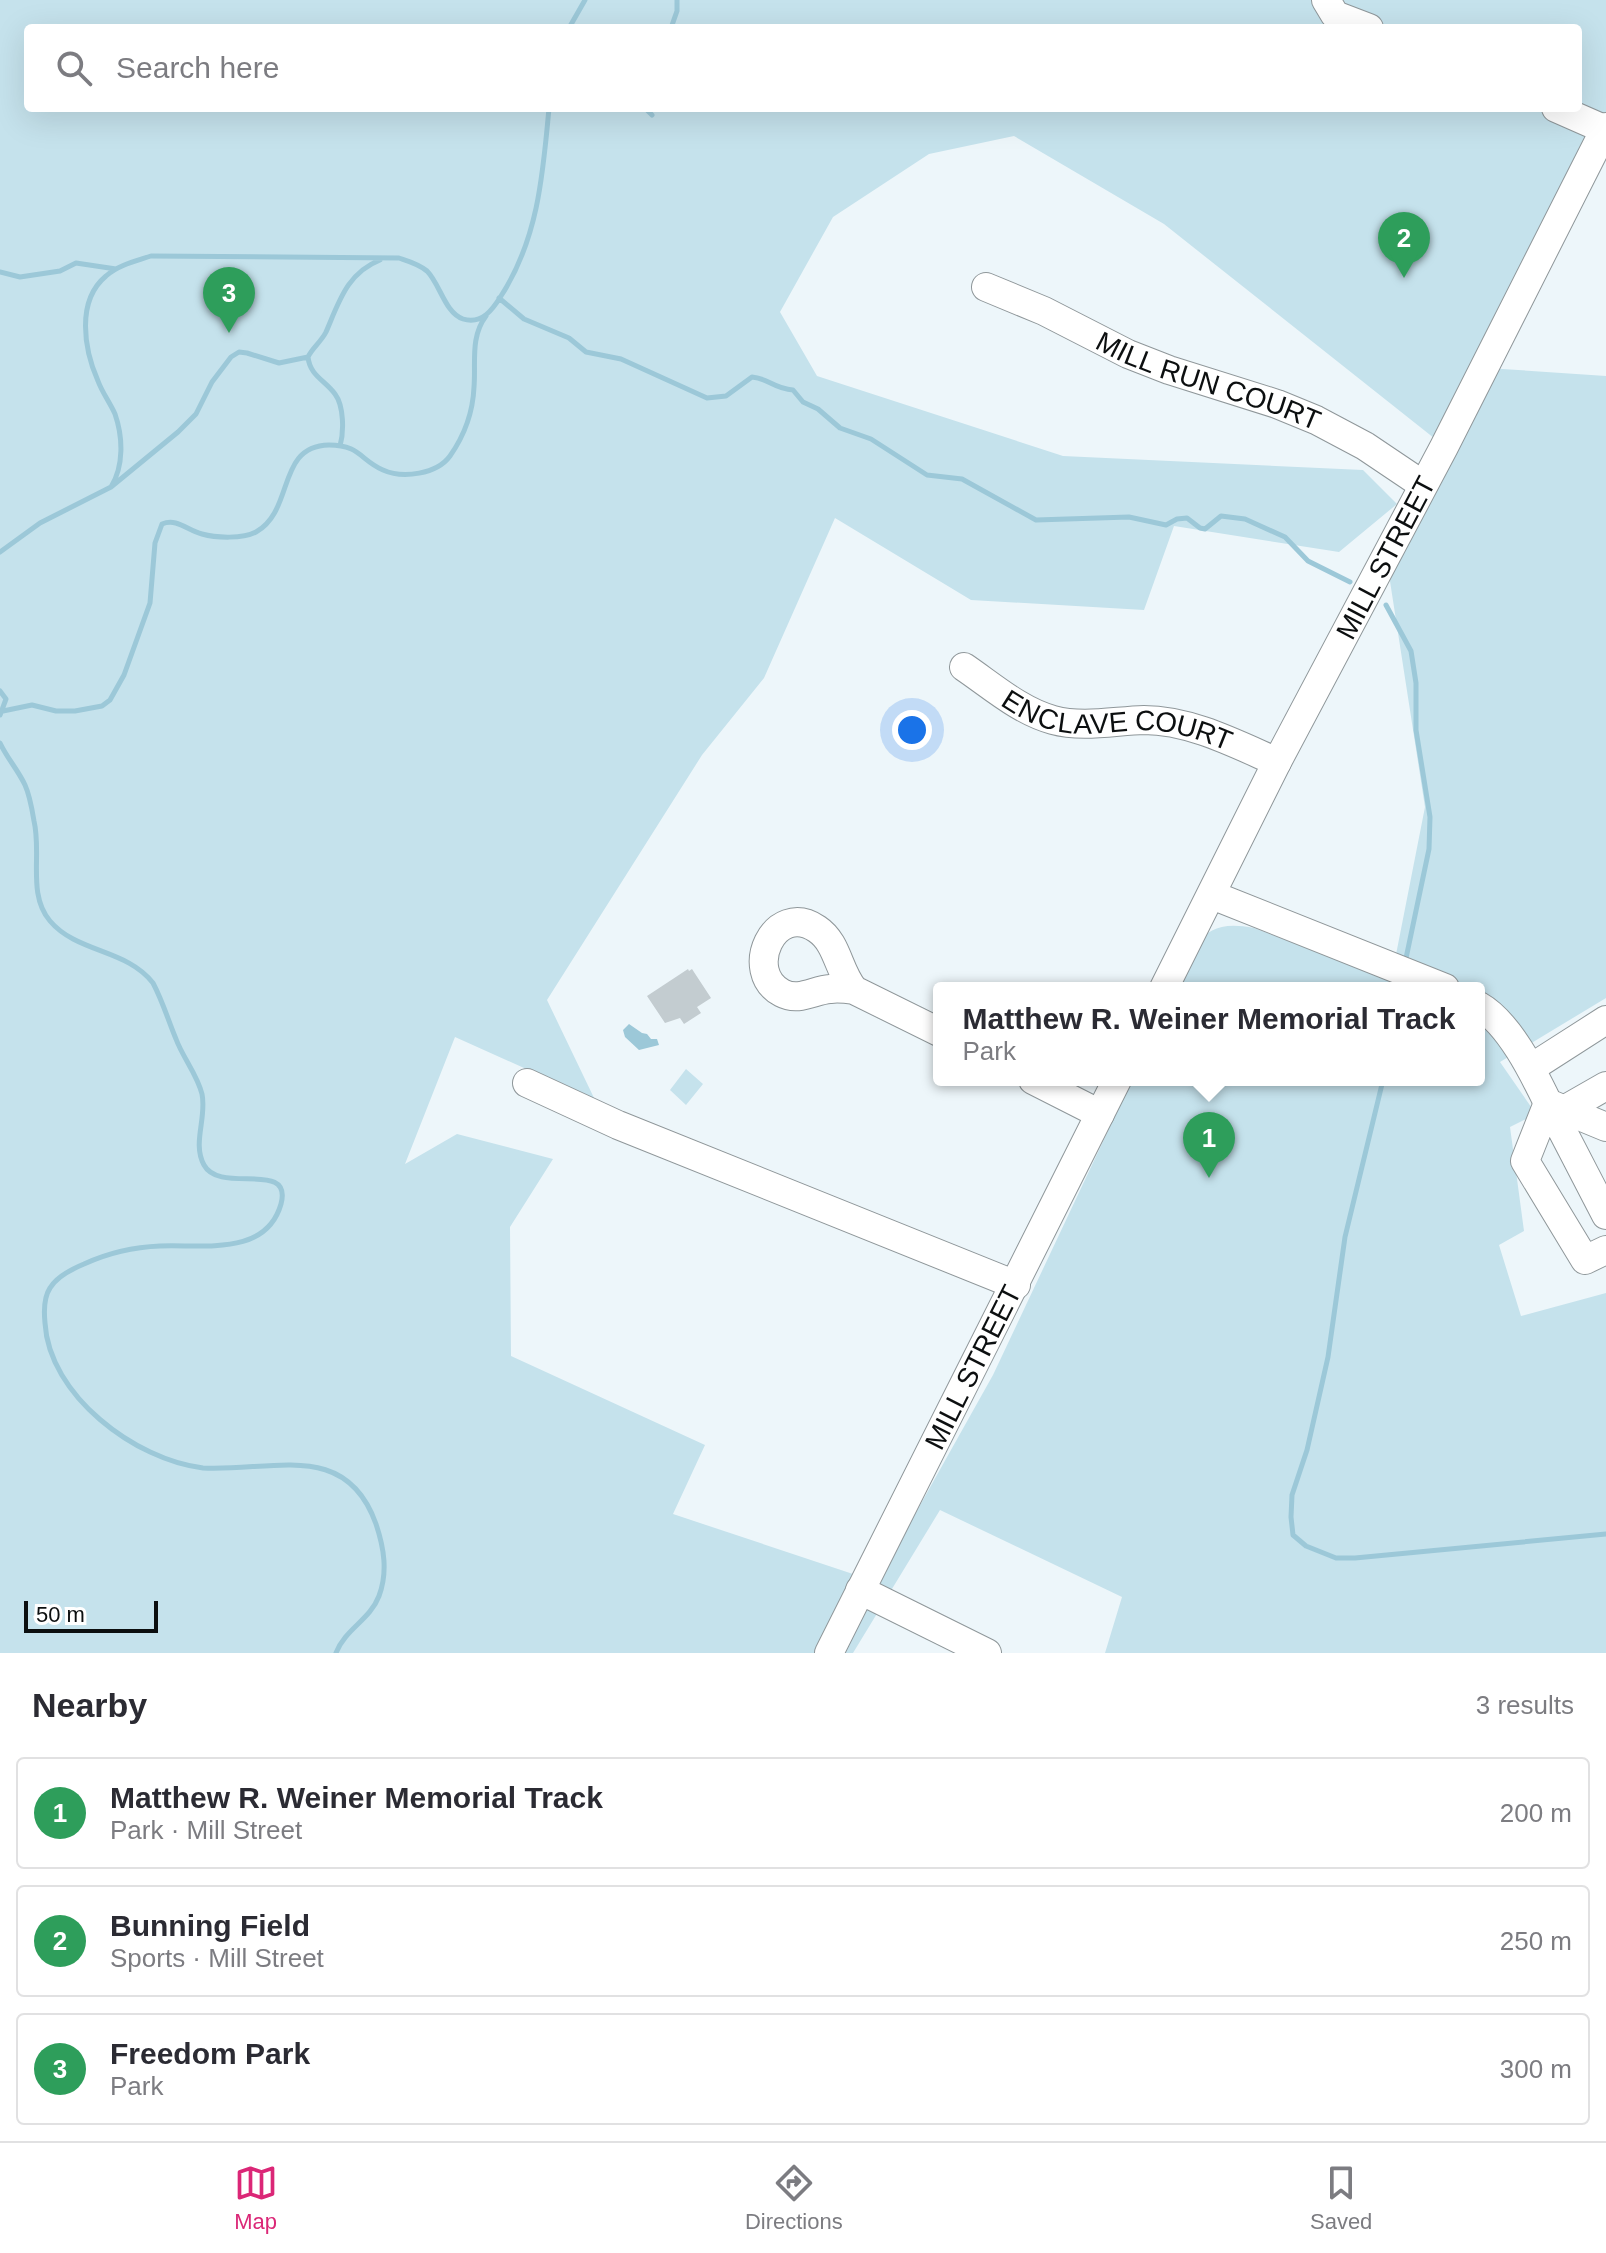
<!DOCTYPE html>
<html lang="en">
<head>
<meta charset="utf-8">
<style>
  :root { --surface:#fff; --page:#f2f2f3; --text:#2b2b33; --muted:#7c7c81; --line:#e1e1e2; --accent:#db2777 }
  body { margin:0; font-family:Helvetica,sans-serif; background:var(--page); color:var(--text) }
  .scale { position:absolute; left:24px; bottom:20px; width:134px; box-sizing:border-box; padding-left:8px; border:4px solid #0c0f10; border-top:0; font-size:22px; line-height:28px; white-space:nowrap; color:#0c0f10; -webkit-text-stroke:6px #fff; paint-order:stroke }
  .you { position:absolute; left:912px; top:730px; width:28px; height:28px; margin:-20px; border:6px solid #fff; border-radius:50%; background:#1a73e8; box-shadow:0 0 0 12px #1a73e833 }
  .badge { display:grid; place-items:center; width:52px; height:52px; border-radius:50%; background:var(--accent); color:#fff; font-size:26px; font-weight:700 }
  .pin { position:absolute; translate:-50% -66px; filter:drop-shadow(0 2px 4px #0008) }
  .pin::after { content:''; position:absolute; top:42px; width:28px; height:24px; background:inherit; clip-path:polygon(0 0,100% 0,50% 100%) }
  .popup { position:absolute; left:933px; top:982px; width:552px; height:104px; box-sizing:border-box; display:grid; place-content:center; border-radius:8px; background:var(--surface); filter:drop-shadow(0 2px 6px #0005); font-size:26px; white-space:nowrap; color:var(--muted) }
  .popup b { font-size:30px; color:var(--text) }
  .popup::after { content:''; position:absolute; left:50%; top:100%; margin-left:-16px; border:16px solid transparent; border-top-color:var(--surface) }
  .list { margin:0; padding:0; list-style:none }
  h2 { display:flex; justify-content:space-between; align-items:center; height:104px; margin:0; padding:0 32px; font-size:34px }
  h2 small { font-size:26px; font-weight:400; color:var(--muted) }
  .list li { display:grid; grid-template-columns:52px 1fr auto; gap:24px; align-items:center; box-sizing:border-box; height:112px; margin:0 16px 16px; padding:0 16px; border:2px solid var(--line); border-radius:8px }
  .list b { display:block; font-size:30px; white-space:nowrap }
  .list p { margin:0; font-size:26px; white-space:nowrap; color:var(--muted) }
  .list em { font-size:26px; font-style:normal; color:var(--muted) }
  .icon { flex:none; width:44px; height:44px; fill:none; stroke:currentColor; stroke-width:2; stroke-linecap:round; stroke-linejoin:round }
  .map { position:relative; flex:none; width:1606px; height:1653px; overflow:hidden }
  .search { position:absolute; background:var(--surface); box-shadow:0 8px 32px #0002; left:24px; right:24px; top:24px; height:88px; display:flex; align-items:center; gap:20px; box-sizing:border-box; padding:0 28px; border-radius:8px; color:var(--muted); font-size:30px }
  .sheet { height:488px; background:var(--surface) }
  nav { display:flex; justify-content:space-around; align-items:center; box-sizing:border-box; height:112px; border-top:2px solid var(--line); background:var(--surface); font-size:22px; color:var(--muted) }
  nav a { display:grid; justify-items:center; gap:4px }
  nav .on { color:var(--accent) }
  .map>svg:first-child { display:block }
</style>
</head>
<body>
<div class="map">
<svg width="1606" height="1653" viewBox="0 0 1606 1653">
  <rect width="100%" height="100%" fill="#edf6fa"/>
  <!-- green -->
  <path fill="#c5e2ec" fill-rule="evenodd" d="M0 0H1606V116L1487 368 1606 376V998L1500 1062 1536 1114 1510 1127 1524 1231 1499 1245 1521 1316 1606 1293V1653H1105L1122 1597 940 1510 853 1653H0ZM28 28H1578V108H28ZM1014 136 1164 224 1439 442 1385 549 1425 807 1391 980 1254 928C1200 917 1195 947 1176 988H1479V1080H1132L993 1375 877 1582 673 1514 705 1445 511 1356 510 1227 553 1159 457 1134 405 1164 455 1037 595 1100 547 1000 702 755 764 678 835 518 971 600 1144 610 1174 526 1339 552 1397 504 1363 470 1063 456 817 376 780 312 833 217 929 154Z
    M686 1069 703 1084 686 1105 670 1090Z"/>
  <!-- water -->
  <path fill="#9cc8d8" d="M629 1024 642 1033 647 1034 651 1039H657L659 1045 639 1050 625 1037 623 1030Z"/>
  <g fill="none" stroke-linecap="round" stroke-linejoin="round">
    <!-- stream -->
    <path stroke="#9cc8d8" stroke-width="5" d="M569 28 585 0
      M671 28 677 11V0
      M645 108 652 115
      M0 272 20 277 60 271 76 263 116 269
      M499 298 524 319 569 338 586 352 621 359 707 398 726 396 752 377C768 378 774 389 793 390L803 402 818 409 840 428 871 439 927 475 962 479 1036 520 1129 517 1166 525 1177 519 1187 518 1200 528 1205 529 1221 516 1245 519 1285 537 1308 561 1350 582
      M308 357C310 376 325 380 335 394 344 406 344 432 340 446
      M111 487C124 466 123 437 115 414 110 403 102 392 98 381 84 349 76 301 106 276 118 265 136 261 151 256L399 258C408 261 419 264 427 271 440 284 445 313 463 319 482 325 493 309 501 296 538 239 543 174 549 108
      M0 552 40 523 111 487 178 432 196 414 212 382 231 357 239 352 247 353 279 363 308 357C312 348 321 342 326 332 339 302 347 273 380 260
      M1386 605 1411 651 1416 683V730L1430 817 1429 849 1405 963
      M0 691 6 699 0 715
      M3 711 32 705 56 711H75L102 706 110 700 124 675 150 603 155 543 162 524C177 518 187 530 202 534 216 538 243 539 256 532 295 510 276 446 329 445 360 445 360 460 383 470 403 479 437 474 450 456 464 436 473 411 474 387 476 363 470 337 486 316
      M0 743C7 758 18 770 25 785 30 796 32 809 34 821 42 854 27 894 50 921 77 953 127 949 153 983 163 1002 168 1020 176 1039 183 1058 197 1074 202 1094 207 1118 192 1143 204 1165 220 1195 293 1159 281 1204 266 1257 202 1244 160 1246 134 1247 108 1253 84 1264 72 1269 57 1276 50 1288 44 1297 44 1313 45 1323 49 1395 135 1460 203 1468 271 1472 346 1439 376 1524 384 1548 388 1572 379 1596 370 1620 345 1629 336 1653
      M1383 1080 1345 1237 1328 1357 1307 1450 1292 1495 1291 1517 1293 1535 1306 1546 1336 1558H1355L1606 1534"/>
  </g>
  <!-- building -->
  <path fill="#c3ccd0" d="M688 969 689 971 692 969 711 998 697 1007 701 1013 684 1024 680 1018 665 1023 647 996Z"/>
  <g fill="none" stroke-linecap="round" stroke-linejoin="round">
    <defs>
      <g id="minor">
        <path d="M1326 0 1335 15 1369 28"/>
        <path d="M1556 108 1606 130"/>
        <path id="s1" d="M986 287 1044 311 1128 354 1169 370 1277 404 1316 420 1365 446 1423 485"/>
        <path id="s2" d="M964 667C992 686 1020 711 1053 720 1082 728 1114 721 1144 720 1190 720 1236 744 1277 762"/>
        <path d="M1212 895 1445 988"/>
        <path id="s3" d="M1164 988 1277 762 1444 447 1606 127"/>
        <path d="M854 990C847 989 838 988 830 989 814 990 799 1002 782 993 742 972 774 900 817 929 838 943 838 971 854 990L939 1032"/>
        <path d="M1479 1006C1509 1023 1533 1072 1548 1103L1606 1127"/>
        <path d="M1531 1068 1606 1020"/>
        <path d="M1033 1080 1100 1114"/>
        <path d="M527 1083 618 1125 1016 1285"/>
        <path d="M1564 1110 1606 1086"/>
        <path d="M1606 1215 1548 1103 1525 1161 1585 1260 1606 1250"/>
        <path d="M860 1590 987 1653"/>
        <path id="s4" d="M829 1653 1117 1080"/>
      </g>
    </defs>
    <!-- minor casing -->
    <use href="#minor" stroke="#8f979a" stroke-width="30"/>
    <!-- minor -->
    <use href="#minor" stroke="#fff" stroke-width="28"/>
  </g>
  <g text-anchor="middle" stroke-width="6" stroke-linejoin="round" paint-order="stroke">
    <!-- street labels -->
    <g font-size="28" fill="#0c0f10" stroke="#fff">
      <text dy="10" stroke="none"><textPath href="#s1" startOffset="242">MILL RUN COURT</textPath></text>
      <text dy="10" stroke="none"><textPath href="#s3" startOffset="484">MILL STREET</textPath></text>
      <text dy="10" stroke="none"><textPath href="#s2" startOffset="168">ENCLAVE COURT</textPath></text>
      <text dy="10" stroke="none"><textPath href="#s4" startOffset="320">MILL STREET</textPath></text>
    </g>
  </g>
</svg>
<div class="scale">50 m</div>
<div class="you"></div>
<div class="pin badge" style="left:1209px;top:1178px;background:#2e9e5b">1</div>
<div class="popup"><b>Matthew R. Weiner Memorial Track</b>Park</div>
<div class="pin badge" style="left:1404px;top:278px;background:#2e9e5b">2</div>
<div class="pin badge" style="left:229px;top:333px;background:#2e9e5b">3</div>
<div class="search"><svg class="icon" aria-label="search" viewBox="0 0 24 24"><circle cx="10" cy="10" r="6"/><path d="M15 15l6 6"/></svg>Search here</div>
</div>
<section class="sheet">
<h2>Nearby<small>3 results</small></h2>
<ul class="list">
<li><span class="badge" style="background:#2e9e5b">1</span><div><b>Matthew R. Weiner Memorial Track</b><p>Park · Mill Street</p></div><em>200 m</em></li>
<li><span class="badge" style="background:#2e9e5b">2</span><div><b>Bunning Field</b><p>Sports · Mill Street</p></div><em>250 m</em></li>
<li><span class="badge" style="background:#2e9e5b">3</span><div><b>Freedom Park</b><p>Park</p></div><em>300 m</em></li>
</ul>
</section>
<nav>
<a class="on"><svg class="icon" aria-label="map" viewBox="0 0 24 24"><path d="M3 6l6-2 6 2 6-2v14l-6 2-6-2-6 2zM9 4v14M15 6v14"/></svg>Map</a>
<a><svg class="icon" aria-label="directions" viewBox="0 0 24 24"><path d="M12 3l9 9-9 9-9-9zM9 14v-3h6M13 9l2 2-2 2"/></svg>Directions</a>
<a><svg class="icon" aria-label="saved" viewBox="0 0 24 24"><path d="M7 4h10v16l-5-4-5 4z"/></svg>Saved</a>
</nav>
</body>
</html>
